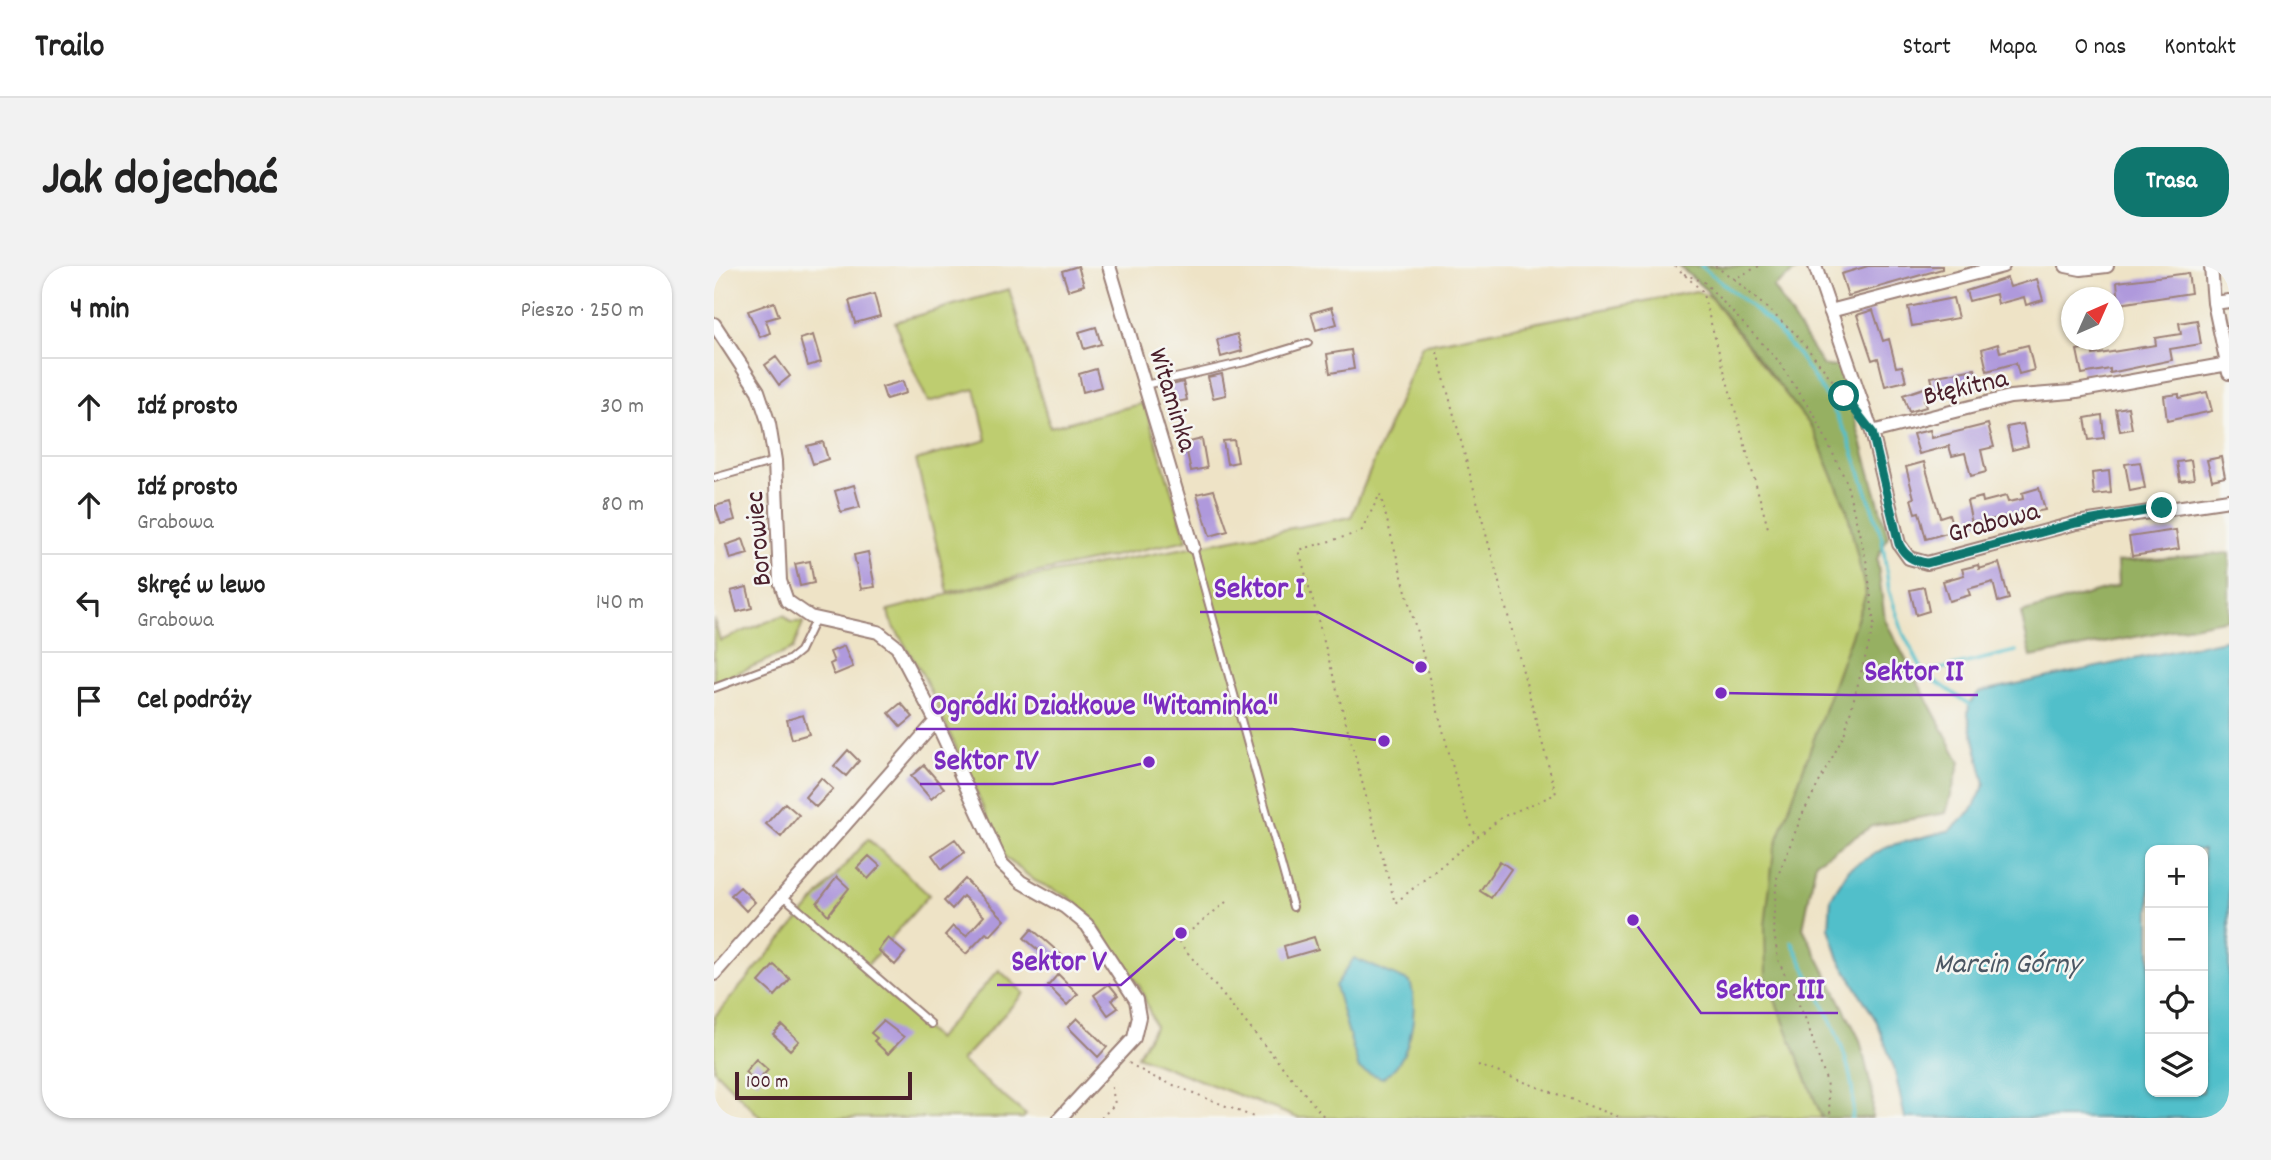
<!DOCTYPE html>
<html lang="pl">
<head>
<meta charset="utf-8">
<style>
  :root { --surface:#fff; --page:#f2f2f2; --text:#222; --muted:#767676; --line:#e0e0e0; --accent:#0f766e }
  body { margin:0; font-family:Dekko,sans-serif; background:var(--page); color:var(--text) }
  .controls { position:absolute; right:21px; bottom:21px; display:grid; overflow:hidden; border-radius:14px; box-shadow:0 2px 5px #0004 }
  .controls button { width:63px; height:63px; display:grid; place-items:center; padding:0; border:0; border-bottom:2px solid var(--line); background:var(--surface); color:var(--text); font:35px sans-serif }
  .compass { position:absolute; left:1347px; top:21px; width:63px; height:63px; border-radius:50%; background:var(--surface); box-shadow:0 2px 5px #0004; rotate:45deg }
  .scale { position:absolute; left:21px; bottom:18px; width:177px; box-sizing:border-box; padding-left:7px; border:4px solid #4a1f2b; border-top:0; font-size:19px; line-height:24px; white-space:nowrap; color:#4a1f2b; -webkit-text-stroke:5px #f6f6f2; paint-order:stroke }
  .stop { position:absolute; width:21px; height:21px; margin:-16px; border:5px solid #0f766e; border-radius:50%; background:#fff }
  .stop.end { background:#0f766e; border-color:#fff; box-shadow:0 2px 7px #0008 }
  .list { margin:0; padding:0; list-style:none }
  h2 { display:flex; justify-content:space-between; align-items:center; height:91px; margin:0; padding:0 28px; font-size:30px }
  h2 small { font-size:23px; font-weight:400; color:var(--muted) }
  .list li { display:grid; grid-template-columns:46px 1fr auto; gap:21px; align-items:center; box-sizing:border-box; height:98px; padding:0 28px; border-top:2px solid var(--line) }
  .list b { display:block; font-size:26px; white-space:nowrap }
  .list p { margin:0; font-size:23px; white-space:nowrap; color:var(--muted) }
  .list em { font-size:23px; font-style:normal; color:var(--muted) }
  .icon { flex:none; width:38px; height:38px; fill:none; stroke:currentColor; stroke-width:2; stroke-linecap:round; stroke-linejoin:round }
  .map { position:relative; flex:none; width:1515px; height:852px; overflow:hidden; border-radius:28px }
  header { display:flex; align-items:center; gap:42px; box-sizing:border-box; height:98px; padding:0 35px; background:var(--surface); border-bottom:2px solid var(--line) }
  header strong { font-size:33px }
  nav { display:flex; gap:38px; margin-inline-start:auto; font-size:24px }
  .intro { display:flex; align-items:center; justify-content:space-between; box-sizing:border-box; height:168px; padding:0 42px }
  h1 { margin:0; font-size:49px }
  .button { padding:18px 32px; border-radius:28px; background:var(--accent); color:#fff; font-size:24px; font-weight:700 }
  main { display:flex; gap:42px; padding:0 42px }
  aside { flex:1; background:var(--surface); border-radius:28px; box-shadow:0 2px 5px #0004 }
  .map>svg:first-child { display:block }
</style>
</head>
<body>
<header>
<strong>Trailo</strong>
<nav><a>Start</a><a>Mapa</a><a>O nas</a><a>Kontakt</a></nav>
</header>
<div class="intro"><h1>Jak dojechać</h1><a class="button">Trasa</a></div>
<main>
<aside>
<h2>4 min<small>Pieszo · 250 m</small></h2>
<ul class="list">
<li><svg class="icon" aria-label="ahead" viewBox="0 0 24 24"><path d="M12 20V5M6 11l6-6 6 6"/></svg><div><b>Idź prosto</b></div><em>30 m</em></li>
<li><svg class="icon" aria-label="ahead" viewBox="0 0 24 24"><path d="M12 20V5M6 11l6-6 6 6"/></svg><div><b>Idź prosto</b><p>Grabowa</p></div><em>80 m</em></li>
<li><svg class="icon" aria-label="left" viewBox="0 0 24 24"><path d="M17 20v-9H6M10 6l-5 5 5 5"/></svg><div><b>Skręć w lewo</b><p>Grabowa</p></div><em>140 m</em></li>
<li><svg class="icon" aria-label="arrive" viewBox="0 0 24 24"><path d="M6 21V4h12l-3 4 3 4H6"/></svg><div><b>Cel podróży</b></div></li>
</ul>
</aside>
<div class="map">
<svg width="1515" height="852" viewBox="0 0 1515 852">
  <rect width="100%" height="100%" fill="#f6f6f2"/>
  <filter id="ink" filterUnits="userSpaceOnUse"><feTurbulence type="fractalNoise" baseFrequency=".0143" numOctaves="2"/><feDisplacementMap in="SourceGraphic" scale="14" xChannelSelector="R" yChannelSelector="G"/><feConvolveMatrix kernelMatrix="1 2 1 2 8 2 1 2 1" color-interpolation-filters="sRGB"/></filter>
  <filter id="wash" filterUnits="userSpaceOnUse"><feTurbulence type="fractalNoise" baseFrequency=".00686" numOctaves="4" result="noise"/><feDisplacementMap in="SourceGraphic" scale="28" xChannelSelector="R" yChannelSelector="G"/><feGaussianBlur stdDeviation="1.57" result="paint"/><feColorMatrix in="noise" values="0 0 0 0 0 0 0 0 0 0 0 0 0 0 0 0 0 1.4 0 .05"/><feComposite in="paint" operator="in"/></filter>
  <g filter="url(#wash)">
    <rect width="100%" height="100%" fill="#eee3c6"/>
    <!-- green -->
    <path fill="#becd6f" stroke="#84764d" stroke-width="2" d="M295 23 336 161 430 137 473 274 234 326 202 194 273 174 261 123 214 136 190 83 181 56Z
      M982 25 995 30 1099 163 1133 244 1152 328 1074 546 1052 711 1108 852H584L423 790 441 760 426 721 377 651 355 631 321 615 292 592 210 411 176 354 174 344 263 321 637 251 708 79Z
      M70 349 77 356H89L79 383 0 417V353L6 375Z
      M154 573 215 629 149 704 222 773 285 704 310 727 247 795 312 849 309 852H47L0 804V751Z"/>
    <!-- forest -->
    <path fill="#96b062" stroke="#706846" stroke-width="2" d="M965 0H1088L1059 21 1109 100 1126 101 1174 270 1163 293 1171 354 1246 496 1232 547 1158 560 1102 596 1089 662 1146 774 1159 829 1158 852H1108L1052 711 1051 660 1060 584 1152 328 1133 244 1099 163 992 24Z
      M1515 287V353L1317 391 1307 347 1404 320 1403 296Z"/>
    <!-- water -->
    <path fill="#51bfca" stroke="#4e6f7a" stroke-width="2" fill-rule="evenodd" d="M1515 373V852H1191L1180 802 1163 756 1125 693 1115 662 1117 632 1135 603 1174 580 1237 564 1259 543 1271 518 1254 448 1255 438 1265 426ZM1489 584V826H1436V584Z
      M640 692 696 716C706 745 696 797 668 812L645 803 621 720Z"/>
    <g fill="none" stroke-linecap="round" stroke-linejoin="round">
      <!-- stream -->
      <path stroke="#51bfca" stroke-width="3.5" d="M987 0 1055 55 1084 89 1110 127 1134 171 1151 220 1168 272 1175 324 1189 367 1210 407 1255 438
        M1210 407 1302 385
        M1078 676C1101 725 1147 797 1138 852"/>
    </g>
    <g id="blocks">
      <!-- building -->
      <path fill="#af99dc" d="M364 0 370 19 354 24 348 5Z
        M1154 0H1228V3L1134 30 1127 8Z
        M1474 7 1477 27 1405 38 1403 16Z
        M1293 12 1296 21 1323 13 1329 34 1312 39 1310 31 1284 38 1282 28 1255 35 1252 25Z
        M160 28 166 50 141 57 135 35Z
        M1239 32 1244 52 1198 60 1194 41Z
        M60 36 65 50 52 54 56 67 46 71 34 45Z
        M618 41 623 58 602 64 597 47Z
        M1159 44 1169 75 1175 73 1182 101 1188 100 1192 115 1171 120 1164 92 1158 94 1143 49Z
        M1483 54 1487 78 1456 83 1458 94 1396 107V103L1368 108 1363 84 1378 81 1379 89 1442 79 1441 72 1467 68 1465 57Z
        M382 61 387 78 370 83 365 66Z
        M523 68 528 85 507 91 503 74Z
        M99 69 107 96 94 100 86 73Z
        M1284 78 1286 86 1314 79 1320 104 1305 108 1302 97 1273 105 1268 83Z
        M637 84 640 103 616 107 613 88Z
        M62 91 76 110 65 119 51 99Z
        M382 103 387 121 369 126 365 108Z
        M1261 103 1266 123 1210 134 1212 141 1195 146 1189 129 1219 119 1217 111Z
        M508 108 512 129 499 132 494 111Z
        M189 115 192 127 172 133 168 121Z
        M469 116 473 134 458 137 454 120Z
        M1493 126 1498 145 1453 155 1450 130 1465 128V132Z
        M1414 141 1418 163 1406 165 1402 143Z
        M1388 149 1390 172 1375 174 1371 152Z
        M1274 158 1280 181 1267 184 1272 206 1257 210 1251 187 1238 190 1235 180 1205 188 1199 168 1216 164 1218 172Z
        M1309 158 1314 180 1298 184 1293 161Z
        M488 173 493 202 477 205 471 177Z
        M520 174 524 196 513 198 509 175Z
        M109 176 114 193 99 198 93 180Z
        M1507 191 1511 211 1498 214 1493 194Z
        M1477 194 1480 213 1466 215 1463 196Z
        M1210 196 1226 251 1235 248 1240 265 1212 273 1205 246 1201 247 1197 233 1200 232 1192 201Z
        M1426 196 1431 222 1416 225 1411 198Z
        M1395 205 1397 227 1380 229 1378 207Z
        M140 219 146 241 127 246 121 225Z
        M1325 222 1331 244 1258 257 1253 235 1268 231 1269 236 1292 230 1294 236 1309 233 1308 227Z
        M500 224 514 265 496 270 483 228Z
        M16 236 21 254 7 258 1 240Z
        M1462 264 1465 283 1418 290 1415 271Z
        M29 273 34 288 16 293 12 279Z
        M154 286 161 321 147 323 140 289Z
        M96 295 100 317 86 320 81 298Z
        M1285 297 1295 333 1284 336 1279 316 1254 323 1256 329 1235 335 1229 315 1250 309 1248 303 1264 299 1265 303Z
        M33 321 38 342 23 346 17 325Z
        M1210 321 1215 345 1202 349 1196 324Z
        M130 380 139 401 120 409 116 398 120 396 116 386Z
        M187 437 199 451 187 461 175 447Z
        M89 449 95 468 78 473 73 454Z
        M134 484 145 495 132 510 120 500Z
        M210 499 230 522 217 533 197 510Z
        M107 512 119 523 102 541 91 531Z
        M71 537 85 549 67 571 52 558Z
        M241 573 251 586 228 603 218 589Z
        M155 590 166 600 154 613 143 602Z
        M786 595 797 603 777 632 766 625Z
        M123 611 135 622 114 649 103 637Z
        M251 613 291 654 276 670 272 667 252 688 231 669 239 660 252 670 270 650 249 630 238 643 230 635Z
        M26 621 41 636 32 645 17 629Z
        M318 663 350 691 339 703 327 692 330 689 310 672Z
        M600 671 604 683 573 692 570 680Z
        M174 672 191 687 181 699 164 684Z
        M60 699 76 713 61 730 45 716Z
        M344 708 364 728 353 739 334 720Z
        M395 718 404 729 398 734 404 742 394 749 380 729Z
        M363 752 393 781 384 791 354 761Z
        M169 755 190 771 174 788 160 775 163 772 157 767Z
        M68 759 85 775 76 784 59 768Z
        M42 793 54 804 43 816 31 806Z"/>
    </g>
  </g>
  <g filter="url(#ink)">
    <use href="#blocks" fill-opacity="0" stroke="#9c8178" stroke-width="2"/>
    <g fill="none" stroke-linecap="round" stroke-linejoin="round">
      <defs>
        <path id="service" d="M431 119 535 95 594 77
          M0 212 61 195
          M479 281 579 641
          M0 422 75 394 86 385 102 352
          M69 630 217 758"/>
        <path id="minor" d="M395 0 479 281
          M1101 0 1158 166 1185 278 1195 292 1213 297 1362 257 1515 234
          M1352 0 1367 3 1393 0
          M1497 0 1500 37 1515 107
          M1500 37 1515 35
          M1116 45 1289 0
          M0 58 44 125 55 158 61 195 66 315 73 335 96 351 164 366 183 381 222 455 288 598 307 616 351 641 373 659 422 734 425 751 420 772 346 852
          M1158 166 1296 131 1357 126 1514 98
          M0 708 222 455"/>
      </defs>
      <!-- service casing -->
      <use href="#service" stroke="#9c8178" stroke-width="10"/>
      <!-- minor casing -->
      <use href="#minor" stroke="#9c8178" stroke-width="16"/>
      <!-- path -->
      <path stroke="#9c8178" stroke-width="2" stroke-dasharray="2 5" stroke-linecap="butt" d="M961 0 988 25 1054 262
        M1001 0 1020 13 1045 0
        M970 8 990 16 1062 92 1102 152 1132 215 1153 298 1160 359 1130 469 1088 549 1063 612 1059 658 1064 694 1092 754 1112 814 1117 852
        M1020 13 1082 68 1134 134
        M723 86 842 528 788 551 681 637 585 284 647 266 666 228 750 543 763 572
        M512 636 464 675 611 852
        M415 797 437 810 542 852
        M764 799 908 852
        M387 852 401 838 397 817"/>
      <!-- service -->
      <use href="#service" stroke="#fff" stroke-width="6"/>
      <!-- minor -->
      <use href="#minor" stroke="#fff" stroke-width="12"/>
    </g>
  </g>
  <g fill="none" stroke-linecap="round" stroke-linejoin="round" filter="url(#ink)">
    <!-- route -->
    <path stroke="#0f766e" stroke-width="9" d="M1130 130 1158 166 1185 278C1191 290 1199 295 1213 297L1362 257 1448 242"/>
  </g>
  <g text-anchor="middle" stroke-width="5" stroke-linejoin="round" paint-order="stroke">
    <!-- street labels -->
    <g font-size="28" fill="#4a1f2b" stroke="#f6f6f2">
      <text transform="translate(1251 119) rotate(-13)" y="10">Błękitna</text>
      <text transform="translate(461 133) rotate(73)" y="10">Witaminka</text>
      <text transform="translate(1279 254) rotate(-15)" y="10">Grabowa</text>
      <text transform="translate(42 273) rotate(-95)" y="10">Borowiec</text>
    </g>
    <!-- water labels -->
    <g font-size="30" font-style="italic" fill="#4c5763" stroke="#f6f6f2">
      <text x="1293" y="706">Marcin Górny</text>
    </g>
  </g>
  <!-- callouts -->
  <path fill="none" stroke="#7b2cbf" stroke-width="2.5" d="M707 401L604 346H486M1007 427L1136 429H1264M670 475L578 463H202M435 496L339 518H206M467 667L407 719H283M919 654L987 747H1124"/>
  <g fill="#7b2cbf" stroke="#f6f6f2" stroke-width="2.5">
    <circle cx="707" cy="401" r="7"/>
    <circle cx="1007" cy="427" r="7"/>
    <circle cx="670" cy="475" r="7"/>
    <circle cx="435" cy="496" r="7"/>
    <circle cx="467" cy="667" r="7"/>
    <circle cx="919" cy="654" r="7"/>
  </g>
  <g font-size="30" text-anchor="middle" font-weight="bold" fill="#7b2cbf" stroke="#f6f6f2" stroke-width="5" stroke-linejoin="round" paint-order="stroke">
    <text x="545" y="331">Sektor I</text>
    <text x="1200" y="414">Sektor II</text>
    <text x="390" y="448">Ogródki Działkowe "Witaminka"</text>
    <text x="272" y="503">Sektor IV</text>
    <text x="345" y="704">Sektor V</text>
    <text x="1056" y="732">Sektor III</text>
  </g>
</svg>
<div class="controls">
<button>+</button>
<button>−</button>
<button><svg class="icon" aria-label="locate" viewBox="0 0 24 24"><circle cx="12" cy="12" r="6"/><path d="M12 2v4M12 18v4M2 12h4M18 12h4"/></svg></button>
<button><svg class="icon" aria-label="layers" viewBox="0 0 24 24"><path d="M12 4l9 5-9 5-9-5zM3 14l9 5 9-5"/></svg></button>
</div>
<svg class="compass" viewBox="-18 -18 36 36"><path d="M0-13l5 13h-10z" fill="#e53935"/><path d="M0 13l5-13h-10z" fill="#767676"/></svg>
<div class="scale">100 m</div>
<div class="stop" style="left:1130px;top:130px"></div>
<div class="stop end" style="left:1448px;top:242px"></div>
</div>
</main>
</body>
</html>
